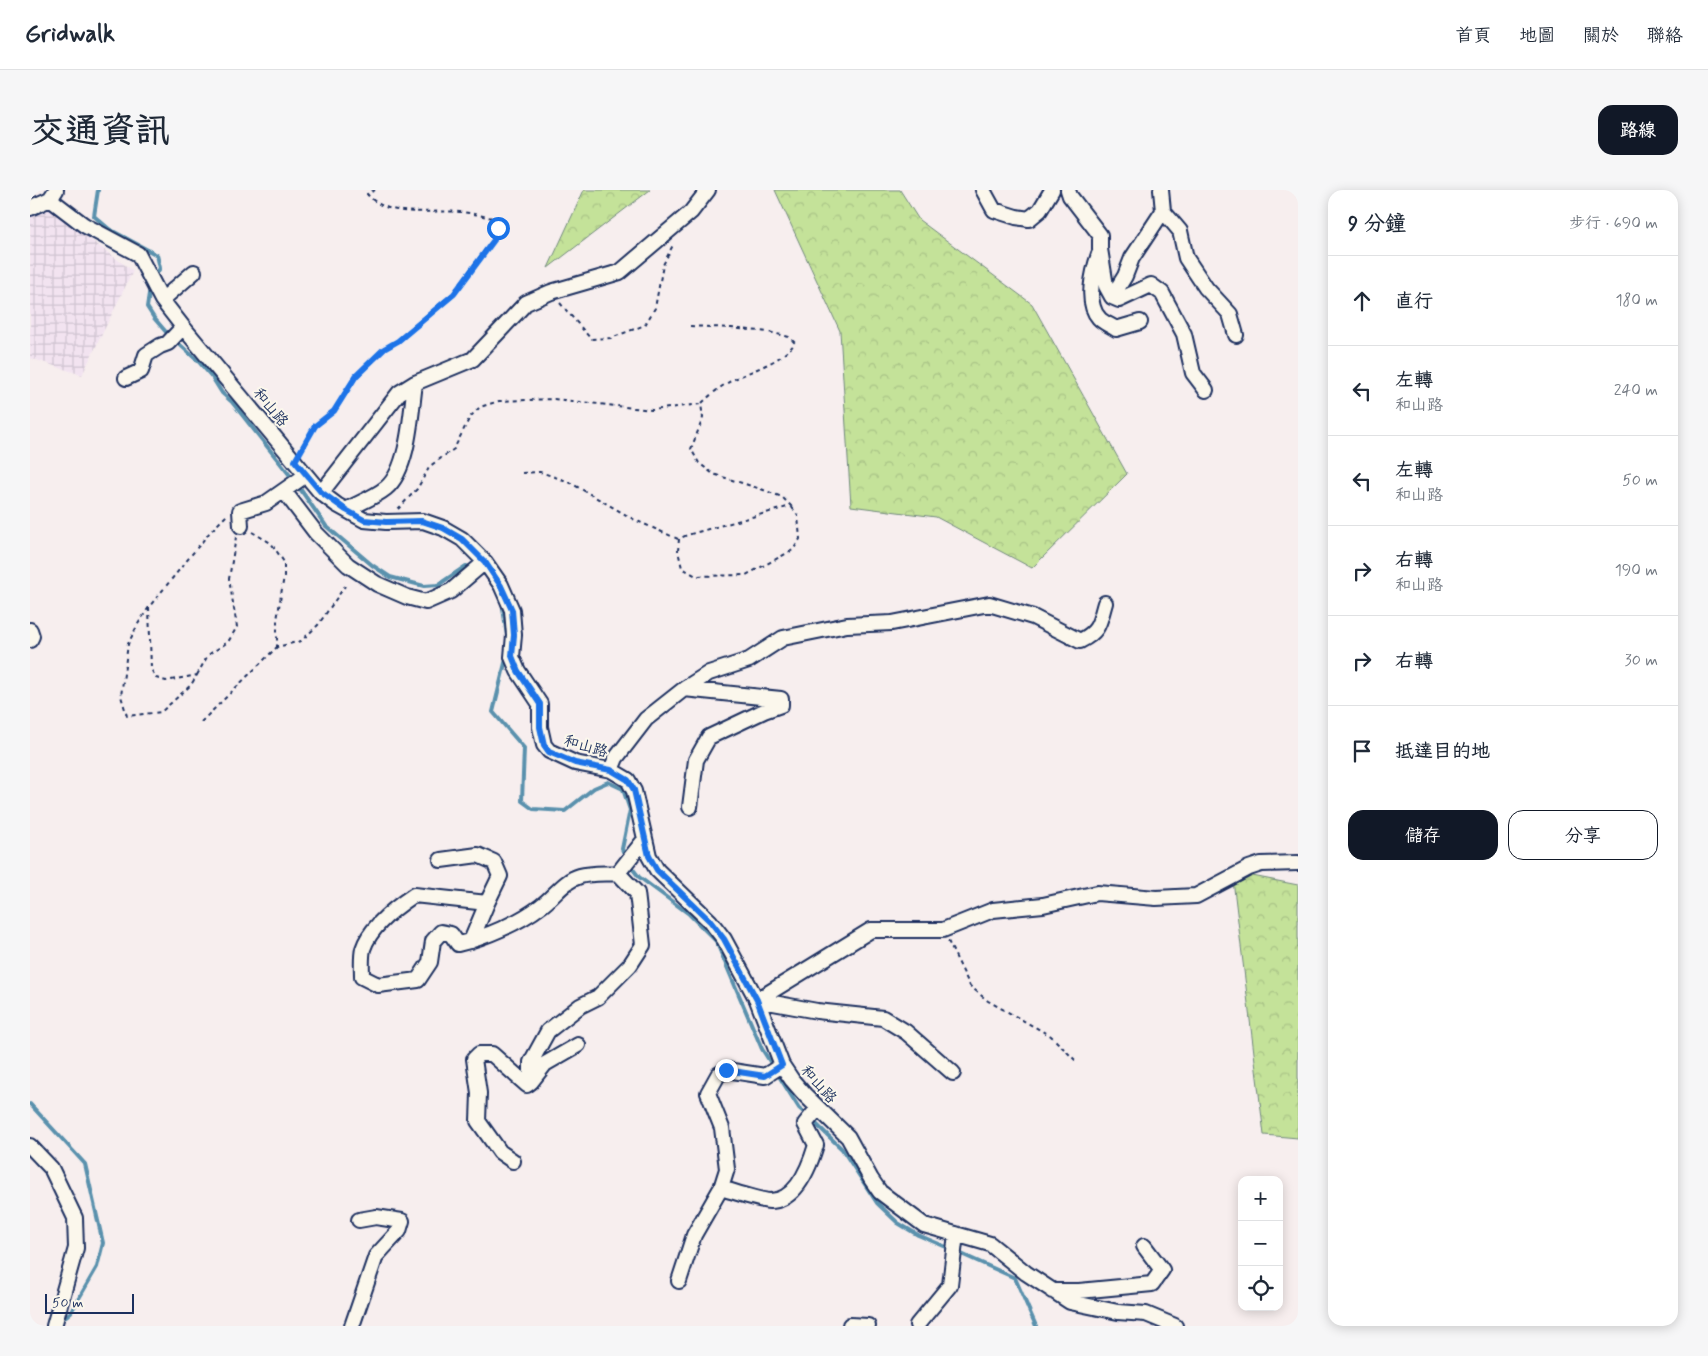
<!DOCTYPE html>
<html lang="zh-TW">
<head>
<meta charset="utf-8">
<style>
  :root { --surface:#fff; --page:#f6f6f7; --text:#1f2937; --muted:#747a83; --line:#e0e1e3; --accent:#111827 }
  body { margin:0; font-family:Mynerve,"LXGW WenKai TC",sans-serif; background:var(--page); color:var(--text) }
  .controls { position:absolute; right:15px; bottom:15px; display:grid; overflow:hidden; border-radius:10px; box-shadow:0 2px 12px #0003 }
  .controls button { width:45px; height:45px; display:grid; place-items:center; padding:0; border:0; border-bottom:1px solid var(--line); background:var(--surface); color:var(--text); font:25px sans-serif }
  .scale { position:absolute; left:15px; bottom:12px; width:89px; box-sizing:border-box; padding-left:5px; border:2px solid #1b2f5e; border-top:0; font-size:14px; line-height:18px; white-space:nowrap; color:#1b2f5e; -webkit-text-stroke:4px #fbf7ec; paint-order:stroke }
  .stop { position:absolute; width:15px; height:15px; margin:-11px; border:4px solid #1a73e8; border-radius:50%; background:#fff }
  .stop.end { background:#1a73e8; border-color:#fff; box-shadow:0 1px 5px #0008 }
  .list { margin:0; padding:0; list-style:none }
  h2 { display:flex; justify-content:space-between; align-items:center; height:65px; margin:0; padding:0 20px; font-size:21px }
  h2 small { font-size:16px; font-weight:400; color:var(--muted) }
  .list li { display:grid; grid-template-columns:32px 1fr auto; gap:15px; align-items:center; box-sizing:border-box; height:90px; padding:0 20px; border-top:1px solid var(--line) }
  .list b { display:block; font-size:19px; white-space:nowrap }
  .list p { margin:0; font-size:16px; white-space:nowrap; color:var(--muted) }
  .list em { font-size:16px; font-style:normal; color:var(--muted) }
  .actions { display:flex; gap:10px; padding:15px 20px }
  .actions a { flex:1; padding:11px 0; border:1px solid var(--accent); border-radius:15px; text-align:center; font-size:18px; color:var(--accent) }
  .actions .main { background:var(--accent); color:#fff }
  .icon { flex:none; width:28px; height:28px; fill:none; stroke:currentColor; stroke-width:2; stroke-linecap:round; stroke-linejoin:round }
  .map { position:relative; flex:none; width:1268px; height:1136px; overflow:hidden; border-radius:15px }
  header { display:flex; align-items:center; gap:30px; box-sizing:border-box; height:70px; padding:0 25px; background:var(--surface); border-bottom:1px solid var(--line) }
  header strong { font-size:24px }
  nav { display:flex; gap:28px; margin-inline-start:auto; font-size:18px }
  .intro { display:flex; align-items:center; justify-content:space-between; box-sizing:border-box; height:120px; padding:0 30px }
  h1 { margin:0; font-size:35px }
  .button { padding:12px 22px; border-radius:15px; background:var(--accent); color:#fff; font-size:18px; font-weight:700 }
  main { display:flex; gap:30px; padding:0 30px }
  aside { flex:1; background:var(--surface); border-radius:15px; box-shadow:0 2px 12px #0003 }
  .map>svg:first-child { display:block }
</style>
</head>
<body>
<header>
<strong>Gridwalk</strong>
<nav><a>首頁</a><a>地圖</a><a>關於</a><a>聯絡</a></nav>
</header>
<div class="intro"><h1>交通資訊</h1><a class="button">路線</a></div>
<main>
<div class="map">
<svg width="1268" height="1136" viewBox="0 0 1268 1136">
  <defs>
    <pattern id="industrial-grid" width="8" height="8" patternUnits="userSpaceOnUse" patternTransform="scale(1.25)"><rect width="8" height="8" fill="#f2e3f0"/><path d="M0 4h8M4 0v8" fill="none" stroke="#cfc3d0"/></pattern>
    <pattern id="forest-crowns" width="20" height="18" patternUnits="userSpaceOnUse" patternTransform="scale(1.25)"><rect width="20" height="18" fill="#c4e299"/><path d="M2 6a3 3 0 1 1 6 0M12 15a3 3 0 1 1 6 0" fill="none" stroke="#a8c286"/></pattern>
  </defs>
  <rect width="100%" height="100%" fill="#f7eeee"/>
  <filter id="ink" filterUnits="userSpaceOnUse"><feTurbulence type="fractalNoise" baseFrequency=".02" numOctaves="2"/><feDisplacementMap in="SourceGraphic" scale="10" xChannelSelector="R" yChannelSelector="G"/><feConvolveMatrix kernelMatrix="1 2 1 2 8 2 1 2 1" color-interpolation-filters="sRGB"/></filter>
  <g filter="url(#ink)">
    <!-- industrial -->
    <path fill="url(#industrial-grid)" d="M11 13 103 81 52 185 0 168V21Z"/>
    <!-- forest -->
    <path fill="url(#forest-crowns)" stroke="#70887c" d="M554 0H620L518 78Z
      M745 0H870L889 30 1002 114 1097 284 1002 378 906 327 821 316 810 141Z
      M1202 682 1268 695V948L1234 945Z"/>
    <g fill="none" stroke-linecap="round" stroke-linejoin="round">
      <!-- stream -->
      <path stroke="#5a91ad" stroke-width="4" d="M68 0 64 26 79 39 127 65 130 78 124 88
        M120 97 117 117 124 128 136 142 169 172 182 187 192 203 202 212 266 293 296 336 342 375 360 387 394 396 408 395 436 376 442 378
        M472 411 477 446
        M477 465 463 522 494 558 492 611 503 619 535 621 564 598 578 592 593 599 600 620 592 659 596 668
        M599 674 609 687 659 724 686 751 732 859 769 918 778 926
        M0 914 55 974 73 1053 67 1077 41 1122 30 1131
        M783 931 812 959 847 1013 868 1033 888 1045 921 1059
        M927 1062 985 1088 1006 1136"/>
      <defs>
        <path id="minor" d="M26 0 20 9 54 35 108 64 132 110 153 137 291 303 307 315 334 330 356 332 393 331 413 338 432 349 455 372 471 395 482 420 484 445 482 467 488 481 510 514V537L514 555 519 561 545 573 581 580 598 590 604 601 619 666 627 680 680 731 694 749 727 810 752 875 762 890 775 905 818 947 841 989 850 1002 894 1035 960 1054 996 1083 1040 1112 1088 1122 1116 1124 1145 1136
          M953 0 964 20 986 27 999 29 1010 20 1022 0
          M1038 0 1040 6 1070 45V59L1076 96 1082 107 1089 110 1121 95 1132 103 1154 144 1163 183 1176 200
          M1131 0 1133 21 1150 41 1156 68 1176 98 1200 124 1206 145
          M0 18 20 9
          M1069 64C1063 81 1055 113 1069 128 1073 133 1081 135 1086 139L1110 132
          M1082 107 1095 86 1102 68 1133 21
          M132 110 164 82
          M96 188 111 181 116 165 130 156 138 153 153 137
          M254 301 286 343 318 375 347 394 377 407 396 412 421 401 455 372
          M291 303 369 203 385 193
          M316 320C329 313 345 307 356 298 379 279 381 222 385 193L443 169 496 113 521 102 590 82 661 22 678 0
          M211 336 210 321 236 313 276 285
          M0 440 2 446 0 450
          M654 499 751 509V515L734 521 679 547 666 570 660 617
          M581 580 586 568 616 529 654 499 679 483 719 470 753 448 817 435 862 433 959 414 1003 427 1050 451C1070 441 1069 433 1075 413
          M411 670 448 665 464 672 470 686 457 713 384 705C366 717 340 737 333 759 331 767 332 779 332 787L348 795 388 790 400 772 403 751 411 742 421 744 428 754C454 748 489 733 511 716 525 706 533 691 550 686 561 683 576 684 588 683L607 703 613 755 600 775 568 807 550 816 518 841 501 872V892L497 895 462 864H449L444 869 449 903 448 931 470 962 483 971
          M588 683 615 649
          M441 751 457 713
          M923 883 876 842 853 828 787 821 727 810 841 740H913L963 720 1013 715 1067 703 1126 708 1166 706 1219 678 1231 674 1268 673
          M501 892 515 874 548 855
          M0 956 21 978 45 1028 46 1058 24 1136
          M691 998 697 979 692 938 678 903 688 885 696 880 735 886 752 875
          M649 1091 664 1045 691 998C705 1002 728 1010 740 1011 767 1011 780 975 786 955L775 934 788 918
          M1022 1101H1049L1122 1094 1132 1080 1114 1056
          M820 1135 838 1136
          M887 1135 920 1095 926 1044
          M322 1136 346 1066 369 1041 372 1031 346 1027 329 1030"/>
      </defs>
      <!-- minor casing -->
      <use href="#minor" stroke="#1b2f5e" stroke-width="18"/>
      <!-- path -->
      <path stroke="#1b2f5e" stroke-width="2" stroke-dasharray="4 4" stroke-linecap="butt" d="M530 113 561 149 581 148 615 135 625 118 633 75 643 55
        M660 136 701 138 739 142 759 147 765 153C752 171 728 178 709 187 695 193 682 203 671 214
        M271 260 285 236 304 221 326 186 354 159 368 151 423 104 463 50 468 38 462 28C452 26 442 23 431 22 401 19 359 30 337 4L345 0
        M492 283 510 282 537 291 605 330 648 349
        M368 319 387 299 400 276 424 259 440 227 450 217 469 211 524 209 622 220 671 214 673 228 661 259 669 273 683 284 731 299 752 307 761 316 657 345 649 349 648 361 652 378 666 386 716 385 763 360 770 349 768 326 761 316
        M222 342 241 353 254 372V386L247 430V457
        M119 417 121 479 126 488 136 491 167 485 161 495 131 522 97 526 91 506 98 454 108 434 119 417 180 342 198 324
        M167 485 178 465 198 452 207 437 199 389 206 347
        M171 532 247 457 271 451 288 435 315 396
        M918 751 940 796 958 811 1021 846 1048 873"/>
      <!-- minor -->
      <use href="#minor" stroke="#fbf7ec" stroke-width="14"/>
    </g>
  </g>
  <g fill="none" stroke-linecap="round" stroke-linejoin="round" filter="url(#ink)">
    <!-- route -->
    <path stroke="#1a73e8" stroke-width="6" d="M468 38 464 50 424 104 368 151 354 159 326 186 304 221 285 236 265 271 291 302 316 320 334 330 356 332 392 331 413 338 432 349 455 372 471 396 482 420 484 445 482 466 488 481 510 514V537L514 555 519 562 545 573 581 580 598 590 604 600 619 666 627 680 680 731 694 749 727 810 752 875 735 886 696 880"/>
  </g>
  <g text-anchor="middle" stroke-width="4" stroke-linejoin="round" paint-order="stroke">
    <!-- street labels -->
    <g font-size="15" fill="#1b2f5e" stroke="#fbf7ec">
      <text transform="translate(241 217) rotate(50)" y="5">和山路</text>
      <text transform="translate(556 556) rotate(16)" y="5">和山路</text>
      <text transform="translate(789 894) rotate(48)" y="5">和山路</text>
    </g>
  </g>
</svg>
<div class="controls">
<button>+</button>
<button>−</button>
<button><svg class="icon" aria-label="locate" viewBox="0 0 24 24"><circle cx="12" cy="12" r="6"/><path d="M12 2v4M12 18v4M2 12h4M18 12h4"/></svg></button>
</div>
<div class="scale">50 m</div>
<div class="stop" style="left:468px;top:38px"></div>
<div class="stop end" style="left:696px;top:880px"></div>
</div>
<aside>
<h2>9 分鐘<small>步行 · 690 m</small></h2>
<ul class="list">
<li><svg class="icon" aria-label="ahead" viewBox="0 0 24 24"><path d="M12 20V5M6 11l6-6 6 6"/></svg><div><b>直行</b></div><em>180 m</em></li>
<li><svg class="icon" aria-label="left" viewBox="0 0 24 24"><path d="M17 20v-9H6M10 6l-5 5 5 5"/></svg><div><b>左轉</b><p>和山路</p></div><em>240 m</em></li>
<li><svg class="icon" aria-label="left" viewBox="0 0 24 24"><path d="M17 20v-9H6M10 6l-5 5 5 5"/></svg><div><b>左轉</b><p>和山路</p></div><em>50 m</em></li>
<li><svg class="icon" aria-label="right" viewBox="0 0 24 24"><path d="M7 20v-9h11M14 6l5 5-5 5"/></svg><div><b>右轉</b><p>和山路</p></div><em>190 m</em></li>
<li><svg class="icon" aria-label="right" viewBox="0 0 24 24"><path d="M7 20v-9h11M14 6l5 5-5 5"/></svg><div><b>右轉</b></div><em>30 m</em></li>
<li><svg class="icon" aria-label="arrive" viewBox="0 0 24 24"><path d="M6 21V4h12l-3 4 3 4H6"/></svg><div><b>抵達目的地</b></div></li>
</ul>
<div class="actions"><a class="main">儲存</a><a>分享</a></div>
</aside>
</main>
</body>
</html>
